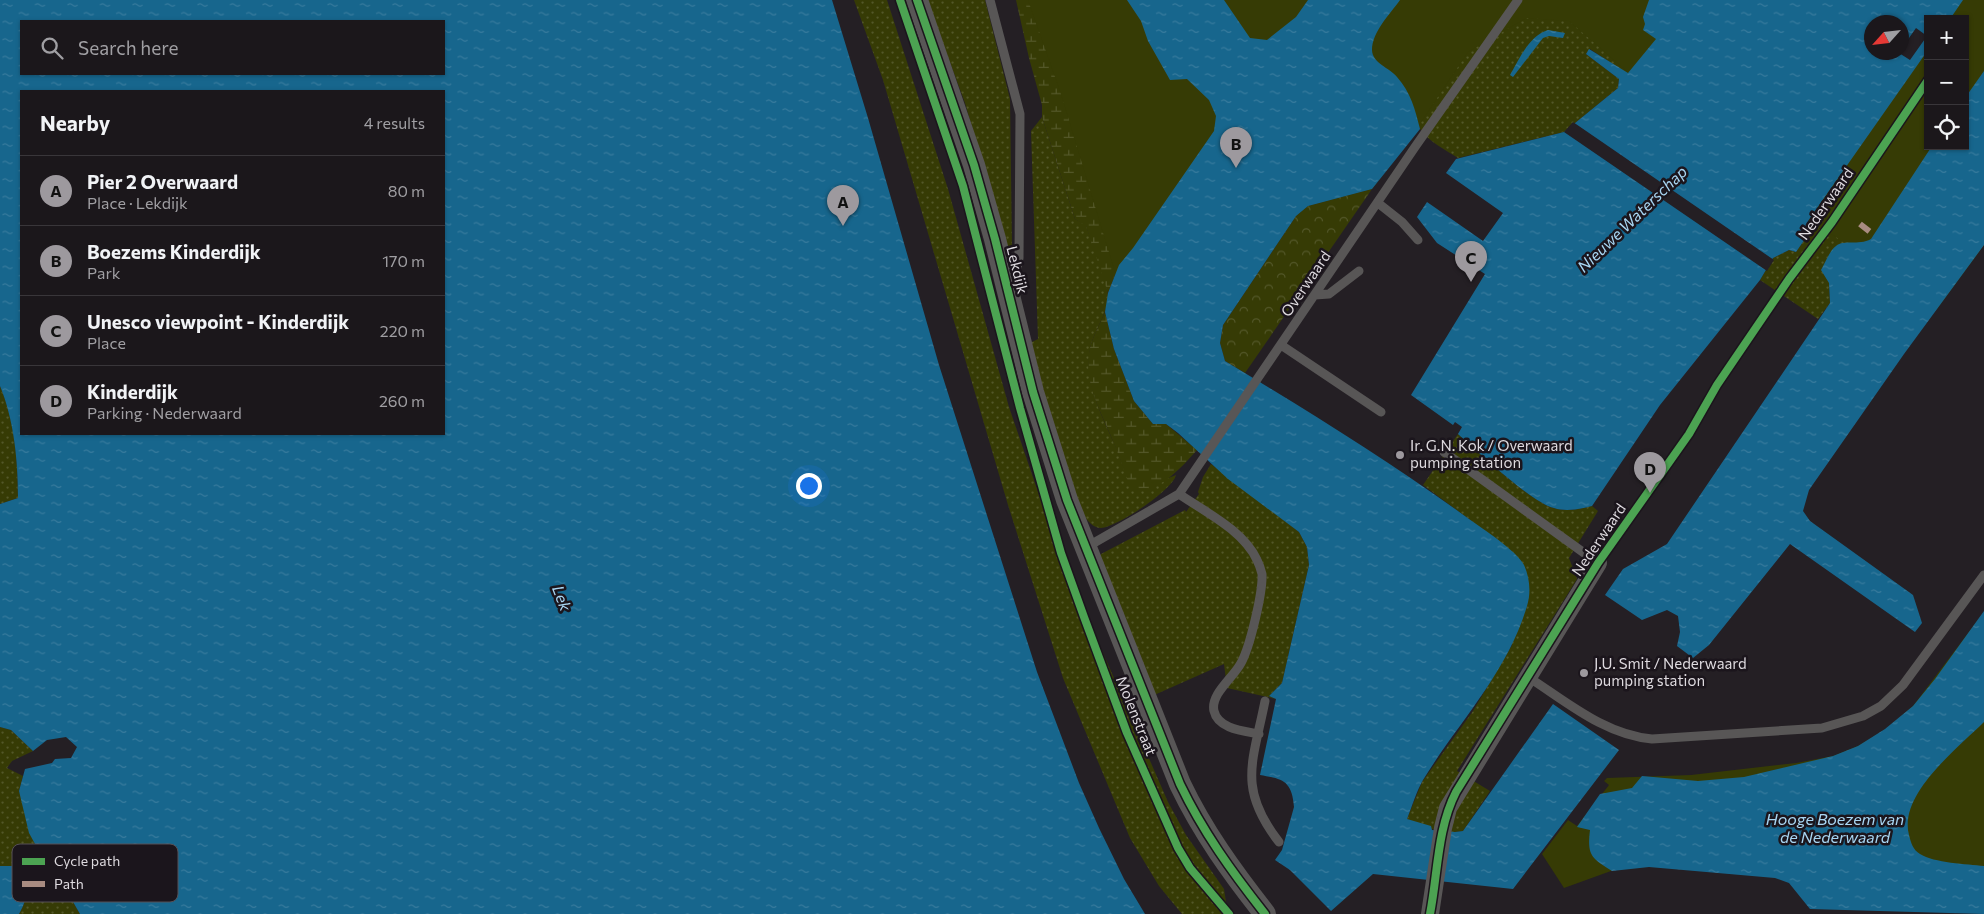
<!DOCTYPE html>
<html lang="en">
<head>
<meta charset="utf-8">
<style>
  :root { --surface:#1b171b; --page:#282428; --text:#f1f3f6; --muted:#a09fa3; --line:#39363a; --accent:#9d999e }
  body { margin:0; font-family:Commissioner,sans-serif; background:var(--page); color:var(--text) }
  .controls { position:absolute; right:15px; top:15px; display:grid; overflow:hidden; border-radius:0px; box-shadow:0 1px 4px #0004 }
  .controls button { width:45px; height:45px; display:grid; place-items:center; padding:0; border:0; border-bottom:1px solid var(--line); background:var(--surface); color:var(--text); font:25px sans-serif }
  .compass { position:absolute; left:1864px; top:15px; width:45px; height:45px; border-radius:50%; background:var(--surface); box-shadow:0 1px 4px #0004; rotate:243deg }
  .you { position:absolute; left:808px; top:485px; width:18px; height:18px; margin:-12px; border:4px solid #fff; border-radius:50%; background:#1a73e8; box-shadow:0 0 0 8px #1a73e833 }
  .badge { display:grid; place-items:center; width:32px; height:32px; border-radius:50%; background:var(--accent); color:#111; font-size:16px; font-weight:700 }
  .pin { position:absolute; translate:-50% -41px; filter:drop-shadow(0 1px 2px #0008) }
  .pin::after { content:''; position:absolute; top:26px; width:18px; height:15px; background:inherit; clip-path:polygon(0 0,100% 0,50% 100%) }
  .list { margin:0; padding:0; list-style:none }
  h2 { display:flex; justify-content:space-between; align-items:center; height:65px; margin:0; padding:0 20px; font-size:21px }
  h2 small { font-size:16px; font-weight:400; color:var(--muted) }
  .list li { display:grid; grid-template-columns:32px 1fr auto; gap:15px; align-items:center; box-sizing:border-box; height:70px; padding:0 20px; border-top:1px solid var(--line) }
  .list b { display:block; font-size:19px; white-space:nowrap }
  .list p { margin:0; font-size:16px; white-space:nowrap; color:var(--muted) }
  .list em { font-size:16px; font-style:normal; color:var(--muted) }
  .icon { flex:none; width:28px; height:28px; fill:none; stroke:currentColor; stroke-width:2; stroke-linecap:round; stroke-linejoin:round }
  .map { position:relative; flex:none; width:1984px; height:914px; overflow:hidden }
  .search { position:absolute; background:var(--surface); box-shadow:0 1px 4px #0004; left:20px; top:20px; width:425px; height:55px; display:flex; align-items:center; gap:12px; box-sizing:border-box; padding:0 18px; border-radius:0px; color:var(--muted); font-size:19px }
  .panel { position:absolute; background:var(--surface); box-shadow:0 1px 4px #0004; left:20px; top:90px; width:425px; height:345px; border-radius:0px }
  .map>svg:first-child { display:block }
</style>
</head>
<body>
<div class="map">
<svg width="1984" height="914" viewBox="0 0 1984 914">
  <defs>
    <pattern id="grass-dots" width="8" height="8" patternUnits="userSpaceOnUse" patternTransform="scale(1.25)"><rect width="8" height="8" fill="#363b05"/><path d="M2 2h.1M6 6h.1" fill="none" stroke="#535729" stroke-width="1.8" stroke-linecap="round"/></pattern>
    <pattern id="forest-crowns" width="20" height="18" patternUnits="userSpaceOnUse" patternTransform="scale(1.25)"><rect width="20" height="18" fill="#363b05"/><path d="M2 6a3 3 0 1 1 6 0M12 15a3 3 0 1 1 6 0" fill="none" stroke="#535729"/></pattern>
    <pattern id="wetland-marsh" width="20" height="14" patternUnits="userSpaceOnUse" patternTransform="scale(1.25)"><rect width="20" height="14" fill="#363b05"/><path d="M1 5h8M5 5V1M11 12h8M15 12V8" fill="none" stroke="#535729"/></pattern>
    <pattern id="water-ripples" width="26" height="14" patternUnits="userSpaceOnUse" patternTransform="scale(1.25)"><rect width="26" height="14" fill="#17668d"/><path d="M2 4q2-2 4 0t4 0M15 11q2-2 4 0t4 0" fill="none" stroke="#387b9d"/></pattern>
  </defs>
  <rect width="100%" height="100%" fill="#241f24"/>
  <!-- grass -->
  <path fill="url(#grass-dots)" d="M854 0H887L948 189 1009 407 1056 545 1168 802 1186 835 1224 889 1228 914H1182L1159 886 1130 838 1063 678 1008 505 883 80Z
    M927 0H985L1010 99 1012 249 1009 254 965 103Z
    M1400 0H1649L1656 38 1628 74 1590 49 1586 54 1619 79 1618 88 1564 132 1458 158C1446 150 1429 142 1421 130 1410 113 1403 25 1400 0Z
    M1042 117 1075 219 1086 225C1090 239 1108 283 1108 295 1108 314 1094 330 1090 349 1084 383 1101 413 1114 443 1124 465 1122 471 1138 490L1176 475C1173 490 1117 527 1101 528 1093 528 1088 521 1083 515L1044 401 1030 343 1038 339 1031 131Z
    M1928 146 1829 283 1830 303 1818 319 1760 280 1773 258 1789 250 1796 252 1814 226 1808 222 1849 161Z
    M0 386C15 421 18 461 18 498L0 504Z
    M1458 434C1477 451 1532 503 1554 508 1566 512 1580 509 1592 506L1598 511 1569 558 1577 579 1457 771 1490 791 1463 831C1443 835 1425 827 1407 819L1422 782 1473 711 1512 645 1497 540 1423 485Z
    M1211 464 1299 532 1307 547 1309 565 1282 683 1269 696 1276 699 1227 688 1224 664 1152 696 1096 561 1101 554 1185 510 1186 512 1199 494 1198 492 1203 477Z
    M0 727 11 730 33 751 12 761 7 768 23 776 19 791 45 862 61 881 80 914H19C24 905 31 889 25 879 22 874 14 869 10 866H0Z"/>
  <!-- forest -->
  <path fill="url(#forest-crowns)" d="M1372 189 1245 373 1225 361 1220 343 1223 325 1296 216 1308 206Z"/>
  <!-- wetland -->
  <path fill="url(#wetland-marsh)" d="M1016 0H1127L1119 265 1108 293 1086 226 1075 219 1042 117V105L1029 58Z
    M1105 312 1114 349 1134 401 1153 424H1166L1197 450C1182 467 1157 496 1131 489 1125 474 1121 460 1115 446 1103 414 1082 384 1090 348 1093 336 1100 324 1105 312Z"/>
  <!-- green -->
  <path fill="#363b05" fill-rule="evenodd" d="M1028 0H1984V245L1937 309 1822 227 1629 73 1569 21 1526 18 1468 52 1409 140 1372 189 1308 206 1296 216 1244 290 1223 324 1187 372 1118 282 1061 94ZM1928 19H1965V146H1928ZM1872 22H1902V52H1872Z
    M1984 612V903L1628 859 1622 867 1564 888 1542 854 1568 820 1577 826 1609 785 1604 781 1607 778 1691 775 1796 763 1833 756 1858 746 1886 729 1913 706Z"/>
  <!-- water -->
  <path fill="url(#water-ripples)" fill-rule="evenodd" d="M0 0H832L868 118 939 365 1037 672 1079 783 1099 828 1124 879 1145 914H80L61 881 45 862 29 833 19 791 25 769 52 763 55 759 71 758 77 747 66 737 47 740 33 751 11 730 0 727V504L18 498C18 461 14 420 0 386ZM21 21H444V74H21ZM21 91H444V434H21Z
    M1127 0H1224L1250 38 1267 40 1296 17 1308 0H1400C1390 14 1372 32 1372 50 1372 63 1390 68 1397 77 1411 93 1415 109 1420 129L1372 189 1308 206 1296 216 1223 325 1220 343 1225 361C1308 411 1391 462 1469 519 1483 529 1517 551 1524 565 1530 578 1531 593 1527 606 1508 672 1458 723 1423 780 1416 792 1412 807 1407 819L1431 826 1432 830 1455 832 1463 831 1553 704 1619 750 1513 889 1373 874 1331 911 1290 870 1275 860 1282 850 1294 807C1292 781 1283 779 1260 775L1276 699 1269 696 1282 683 1309 565 1307 547 1299 532 1228 479 1178 433 1166 424H1153L1134 401 1114 349 1105 312 1108 293 1119 265 1133 248 1214 131 1216 116 1209 100 1187 79 1170 80 1148 41 1141 21Z
    M1649 0H1963L1950 19H1928V50L1808 221 1814 226 1796 252 1789 250 1773 258 1760 280 1660 405 1592 506C1580 509 1566 512 1554 508 1532 503 1477 451 1458 434L1462 427 1455 422 1453 425 1411 395 1485 274 1437 243 1417 217 1427 202 1483 241 1503 213 1446 173 1456 159 1564 132 1618 88 1619 79 1586 54 1589 49 1628 73 1656 39 1643 30 1645 24 1643 17ZM1872 22H1902V52H1872Z
    M1548 30 1565 33 1563 38 1549 36 1543 38 1513 77 1510 75C1520 58 1529 36 1548 30Z
    M1984 71V245L1904 354 1809 490 1803 511 1810 521 1913 595 1922 623 1915 632 1790 544 1709 645 1693 658 1677 646 1680 632 1678 616 1667 610 1642 620 1605 595 1623 569 1667 544 1830 303 1829 283 1821 270C1825 263 1830 250 1836 246 1844 239 1858 246 1871 239L1932 146H1965V98Z
    M1984 611V722C1959 747 1898 794 1909 835 1911 843 1913 850 1920 854 1934 863 1967 864 1984 866V914L1810 909 1789 883 1775 878 1649 867 1612 871C1591 858 1587 855 1590 830L1577 827 1600 794 1632 788 1642 776 1698 781 1744 777 1833 756 1858 746 1885 729 1913 706 1935 679Z
    M0 866H17C31 879 28 899 19 914H0Z"/>
  <!-- pier -->
  <path fill="#241f24" d="M1916 28 1927 36 1910 60 1899 53 1902 52V48Z
    M1573 122 1774 260 1767 271 1564 132Z"/>
  <g fill="none" stroke-linecap="round" stroke-linejoin="round">
    <!-- service -->
    <path stroke="#585656" stroke-width="9" d="M990 0 1020 114 1019 258 1014 285
      M1378 203 1402 222 1418 240
      M1315 295 1329 294 1359 271
      M1281 345 1381 412
      M1444 452 1598 563 1689 434 1717 385
      M1179 494C1205 512 1243 530 1257 560 1259 564 1261 570 1262 574 1263 592 1250 647 1241 663 1234 677 1210 694 1214 711 1218 729 1244 731 1259 734
      M1085 548 1179 494 1415 147 1518 0
      M1528 677C1567 702 1605 735 1652 739L1822 728 1863 716 1881 706 1903 685 1984 575
      M1265 701C1253 762 1237 788 1279 842"/>
    <!-- minor -->
    <path stroke="#585656" stroke-width="18" d="M1430 914 1443 828 1448 808 1598 563"/>
    <!-- tertiary -->
    <path stroke="#585656" stroke-width="22" d="M917 0 974 165 995 239 1033 392 1067 500 1180 784C1203 832 1232 872 1265 914"/>
    <!-- quiet -->
    <path stroke="#a88b81" stroke-width="6" stroke-dasharray="12 6" stroke-linecap="butt" d="M1815 212 1824 233
      M1860 224 1874 235"/>
    <defs>
      <path id="cycleway" d="M900 0 963 186 1020 408 1061 553 1084 617 1127 733 1178 848 1190 868 1229 914
        M917 0 974 165 995 239 1033 392 1067 500 1180 784C1203 832 1232 872 1265 914
        M1430 914C1438 873 1437 829 1456 792L1598 563 1689 434 1717 385 1789 279 1832 222 1928 80"/>
    </defs>
    <!-- cycleway casing -->
    <use href="#cycleway" stroke="#1b151c" stroke-width="11"/>
    <!-- cycleway -->
    <use href="#cycleway" stroke="#4ca352" stroke-width="8"/>
  </g>
  <!-- markers -->
  <g fill="#9d999e" stroke="#1b151c" stroke-width="2">
    <circle cx="1400" cy="455" r="5"/>
    <circle cx="1584" cy="673" r="5"/>
  </g>
  <g text-anchor="middle" stroke-width="5" stroke-linejoin="round" paint-order="stroke">
    <!-- street labels -->
    <g font-size="15" fill="#dedadf" stroke="#1b151c">
      <text transform="translate(1826 204) rotate(-55)" y="5">Nederwaard</text>
      <text transform="translate(1017 270) rotate(76)" y="5">Lekdijk</text>
      <text transform="translate(1306 284) rotate(-56)" y="5">Overwaard</text>
      <text transform="translate(1599 540) rotate(-56)" y="5">Nederwaard</text>
      <text transform="translate(1136 716) rotate(68)" y="5">Molenstraat</text>
    </g>
    <!-- poi labels -->
    <g font-size="15" fill="#dedadf" stroke="#1b151c" text-anchor="start">
      <text x="1410" y="451">Ir. G.N. Kok / Overwaard<tspan x="1410" dy="17">pumping station</tspan></text>
      <text x="1594" y="669">J.U. Smit / Nederwaard<tspan x="1594" dy="17">pumping station</tspan></text>
    </g>
    <!-- water labels -->
    <g font-size="16" font-style="italic" fill="#a8d6f3" stroke="#1b151c">
      <text transform="translate(1632 219) rotate(-44)" y="6">Nieuwe Waterschap</text>
      <text transform="translate(562 598) rotate(69)" y="6">Lek</text>
      <text x="1835" y="825">Hooge Boezem van<tspan x="1835" dy="18">de Nederwaard</tspan></text>
    </g>
  </g>
  <!-- legend -->
  <rect x="12" y="844" width="166" height="58" rx="8" fill="#1b151c" stroke="#565056" stroke-width="1"/>
  <rect x="22" y="858" width="23" height="7" fill="#4ca352"/>
  <rect x="22" y="881" width="23" height="6" fill="#a88b81"/>
  <g font-size="14" fill="#dedadf">
    <text x="54" y="866">Cycle path</text>
    <text x="54" y="889">Path</text>
  </g>
</svg>
<div class="controls">
<button>+</button>
<button>−</button>
<button><svg class="icon" aria-label="locate" viewBox="0 0 24 24"><circle cx="12" cy="12" r="6"/><path d="M12 2v4M12 18v4M2 12h4M18 12h4"/></svg></button>
</div>
<svg class="compass" viewBox="-18 -18 36 36"><path d="M0-13l5 13h-10z" fill="#e53935"/><path d="M0 13l5-13h-10z" fill="#a09fa3"/></svg>
<div class="you"></div>
<div class="pin badge" style="left:843px;top:226px">A</div>
<div class="pin badge" style="left:1236px;top:168px">B</div>
<div class="pin badge" style="left:1471px;top:282px">C</div>
<div class="pin badge" style="left:1650px;top:493px">D</div>
<div class="search"><svg class="icon" aria-label="search" viewBox="0 0 24 24"><circle cx="10" cy="10" r="6"/><path d="M15 15l6 6"/></svg>Search here</div>
<section class="panel">
<h2>Nearby<small>4 results</small></h2>
<ul class="list">
<li><span class="badge">A</span><div><b>Pier 2 Overwaard</b><p>Place · Lekdijk</p></div><em>80 m</em></li>
<li><span class="badge">B</span><div><b>Boezems Kinderdijk</b><p>Park</p></div><em>170 m</em></li>
<li><span class="badge">C</span><div><b>Unesco viewpoint - Kinderdijk</b><p>Place</p></div><em>220 m</em></li>
<li><span class="badge">D</span><div><b>Kinderdijk</b><p>Parking · Nederwaard</p></div><em>260 m</em></li>
</ul>
</section>
</div>
</body>
</html>
